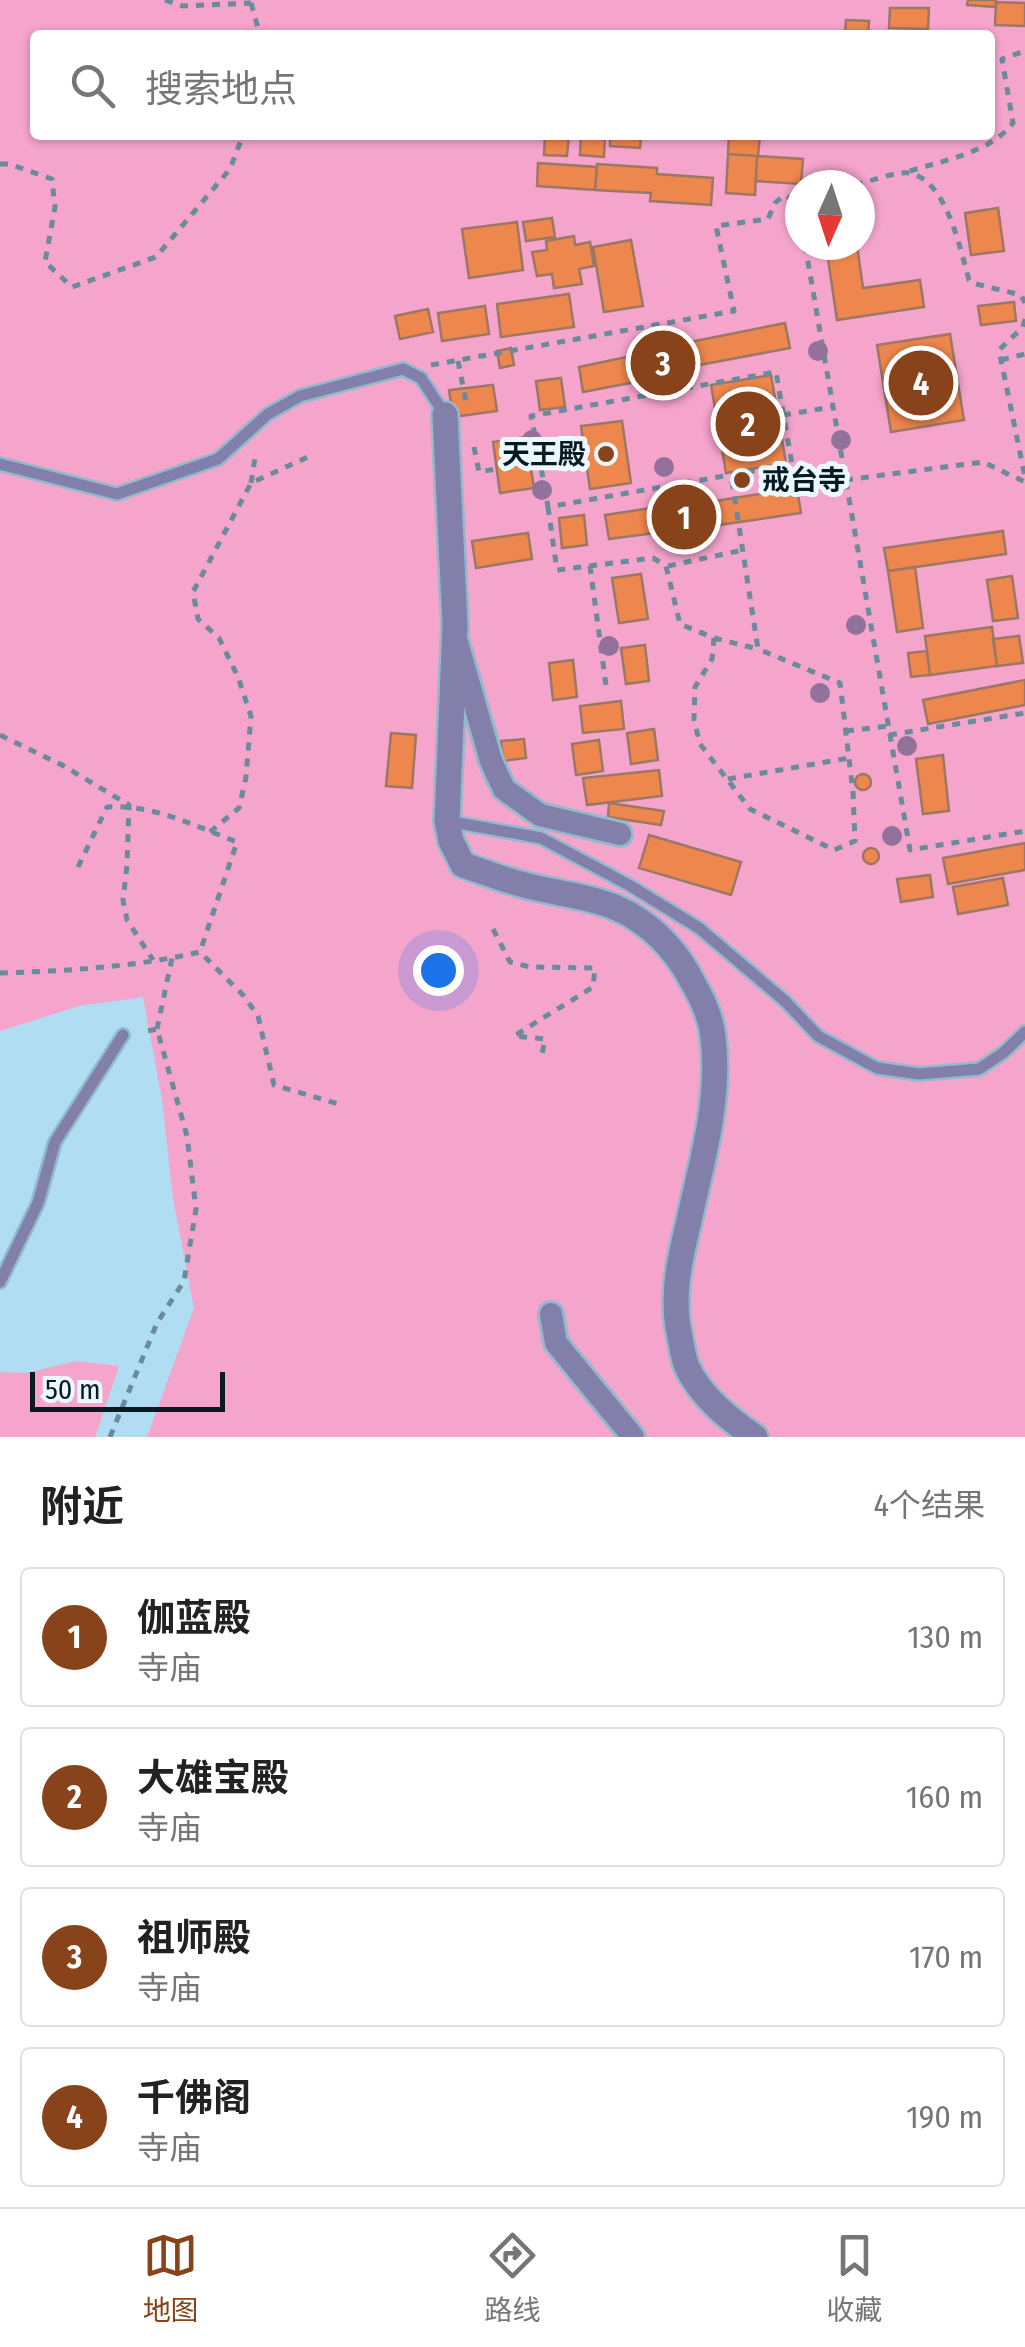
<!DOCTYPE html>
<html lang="zh">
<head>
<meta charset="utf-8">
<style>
  :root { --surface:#fff; --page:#f2f2f2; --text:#222; --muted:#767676; --line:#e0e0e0; --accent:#88431a }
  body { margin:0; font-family:"Fira Sans Condensed","Noto Sans SC",sans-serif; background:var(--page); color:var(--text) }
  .compass { position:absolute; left:785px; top:170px; width:90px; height:90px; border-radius:50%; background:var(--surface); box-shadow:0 2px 8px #0004; rotate:183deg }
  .scale { position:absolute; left:30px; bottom:25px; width:195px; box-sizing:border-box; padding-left:10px; border:5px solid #091a22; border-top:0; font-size:28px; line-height:35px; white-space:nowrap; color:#091a22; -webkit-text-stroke:8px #ebf8ff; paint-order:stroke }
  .you { position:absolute; left:438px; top:970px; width:35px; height:35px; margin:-25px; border:8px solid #fff; border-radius:50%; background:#1a73e8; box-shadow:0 0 0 15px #1a73e833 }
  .badge { display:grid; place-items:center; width:65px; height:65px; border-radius:50%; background:var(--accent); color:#fff; font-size:32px; font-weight:700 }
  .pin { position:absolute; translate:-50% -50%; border:5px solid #fff; box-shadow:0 2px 10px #0006 }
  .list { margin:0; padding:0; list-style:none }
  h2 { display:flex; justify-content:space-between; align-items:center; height:130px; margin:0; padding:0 40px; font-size:42px }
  h2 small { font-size:32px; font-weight:400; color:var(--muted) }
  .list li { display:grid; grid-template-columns:65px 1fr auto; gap:30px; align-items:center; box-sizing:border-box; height:140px; margin:0 20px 20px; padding:0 20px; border:2px solid var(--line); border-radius:10px }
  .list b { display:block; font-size:38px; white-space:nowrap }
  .list p { margin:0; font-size:32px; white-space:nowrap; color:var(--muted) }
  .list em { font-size:32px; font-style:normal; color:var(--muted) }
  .icon { flex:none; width:55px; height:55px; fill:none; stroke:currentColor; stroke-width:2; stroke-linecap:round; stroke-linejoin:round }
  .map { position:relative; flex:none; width:1025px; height:1437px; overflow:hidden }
  .search { position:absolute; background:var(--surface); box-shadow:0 2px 8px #0004; left:30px; right:30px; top:30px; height:110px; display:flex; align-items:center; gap:25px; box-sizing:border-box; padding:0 35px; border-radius:10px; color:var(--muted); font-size:38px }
  .sheet { height:770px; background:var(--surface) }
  nav { display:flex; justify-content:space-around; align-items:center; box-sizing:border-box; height:140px; border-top:2px solid var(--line); background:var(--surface); font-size:28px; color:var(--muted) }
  nav a { display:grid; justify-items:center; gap:5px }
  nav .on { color:var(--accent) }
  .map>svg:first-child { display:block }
</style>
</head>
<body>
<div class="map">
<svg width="1025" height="1437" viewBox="0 0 1025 1437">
  <rect width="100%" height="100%" fill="#b0ddf2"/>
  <!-- green -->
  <path fill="#f5a4cc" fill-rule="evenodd" d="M0 0H1025V1437H147L194 1308 173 1198 162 1099 143 997 79 1006 0 1031ZM35 35H990V135H35ZM800 185H860V245H800Z
    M76 1361 119 1366 95 1437H0V1372L26 1373Z"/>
  <!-- building -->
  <path fill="#ee874d" stroke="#9c7764" stroke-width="2.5" d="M968 0H996V7L967 5Z
    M996 2 1025 3V26L995 25Z
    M890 8H929L928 29 889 28Z
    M846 20 869 21 868 35H845Z
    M545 135H569L567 156 544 155Z
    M581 135H605L604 157 580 155Z
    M610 135H641L640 148 610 146Z
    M729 135H760L758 156 728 154Z
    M728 154 757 156 755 195 726 193Z
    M757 156 803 159 801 184 756 181Z
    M538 163 597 167 595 190 537 186Z
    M597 164 657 168V174L713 178 711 205 650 201 651 193 595 190Z
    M998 208 1004 251 971 255 965 213Z
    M552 218 555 237 526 241 523 222Z
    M517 222 523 270 469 278 462 229Z
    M574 236 575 245 590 242 594 266 579 269 582 284 554 288 552 274 537 276 532 252 547 250 546 241Z
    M631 240 643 306 604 312 593 247Z
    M826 245H857L863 288 920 280 924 307 837 320Z
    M569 294 574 327 501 337 497 304Z
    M1014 302 1016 321 981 325 978 306Z
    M485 306 489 334 442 341 438 313Z
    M428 309 433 332 400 339 395 316Z
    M785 323 790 348 694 366 690 342Z
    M950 334 964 420 891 432 877 345Z
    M684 345 690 371 641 381 636 355Z
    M511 348 514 365 500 368 497 351Z
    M636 355 641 381 583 392 579 367Z
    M771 375 786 463 726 473 711 385Z
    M561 378 565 407 540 410 536 381Z
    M493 385 497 411 453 417 449 390Z
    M622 421 631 483 590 489 581 426Z
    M526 437 534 488 500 493 493 442Z
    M797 488 801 513 719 525 715 501Z
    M713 499 717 525 655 533 651 508Z
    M651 508 655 533 609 539 605 515Z
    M584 515 587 545 562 548 559 518Z
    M1003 531 1006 554 888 571 884 548Z
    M528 533 532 559 476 568 472 541Z
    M915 567 923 628 897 632 888 571Z
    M641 574 648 619 619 623 612 578Z
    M1012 576 1018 618 993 621 987 580Z
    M992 627 997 666 930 675 925 636Z
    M1019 636 1023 663 997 666 993 639Z
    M645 645 649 681 626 684 621 648Z
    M927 651 930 675 911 677 908 653Z
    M573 660 577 697 553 700 549 663Z
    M1025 680V705L928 724 923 700Z
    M621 701 624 729 583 733 580 706Z
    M654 729 658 760 631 764 627 733Z
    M391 733 416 735 412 788 386 786Z
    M524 739 526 758 503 761 501 741Z
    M599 740 603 771 576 775 572 744Z
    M943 755 949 811 923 814 916 759Z
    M659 770 662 796 587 805 583 778Z
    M855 782a8 8 0 1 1 16 0a8 8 0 1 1-16 0Z
    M609 803 664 811 661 825 608 817Z
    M649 835 741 862 731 895 639 868Z
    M1025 843V870L948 884 943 858Z
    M863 856a8 8 0 1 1 16 0a8 8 0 1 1-16 0Z
    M930 875 933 897 901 902 897 879Z
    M1003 878 1008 905 958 914 953 887Z"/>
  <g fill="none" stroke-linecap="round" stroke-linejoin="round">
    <defs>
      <path id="service" d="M0 464 117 494 218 459 268 414 300 396 403 369 421 378 445 415
        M447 821 541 838 629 885 699 928 786 1002 818 1036 877 1068 919 1074 979 1069 1003 1053 1025 1032
        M0 1282 38 1203 55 1142 123 1035"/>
      <path id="minor" d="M457 642 491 761 504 789 540 815 620 834
        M551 1314 556 1343 633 1437"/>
      <path id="tertiary" d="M445 415 455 625 447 821 451 841 463 865C482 871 501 879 521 884 558 895 604 896 637 919 660 934 679 956 692 981 702 998 711 1017 713 1037 721 1100 701 1164 688 1225 679 1262 671 1299 680 1337 682 1347 683 1358 687 1367 701 1397 729 1419 755 1437"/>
    </defs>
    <!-- service casing -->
    <use href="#service" stroke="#92bacd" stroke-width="16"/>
    <!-- minor casing -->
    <use href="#minor" stroke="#92bacd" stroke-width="28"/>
    <!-- tertiary casing -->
    <use href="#tertiary" stroke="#92bacd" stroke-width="30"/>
    <!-- path -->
    <path stroke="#6a8b9b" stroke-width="5" stroke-dasharray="8 8" stroke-linecap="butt" d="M165 0 183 6 251 3
      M251 3 260 35
      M0 164H9L52 179 55 207 45 262 72 287 156 257 230 169 243 135
      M910 171C944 160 990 153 1013 123L1002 59 1025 51
      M855 185C868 182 897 171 909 173 947 180 960 249 969 280L976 284 1021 295 1025 303
      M805 245 910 850 1025 831
      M1025 319 1023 327 999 350 1025 477
      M1001 360 1025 354
      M458 361 466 402
      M431 365 734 311 716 226 768 219 775 203 784 195 794 200 800 218
      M783 415 832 407
      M474 447 479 472 540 461 548 507 792 464 776 372 531 416 540 461
      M845 480 983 462 1025 482
      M251 483 256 452
      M548 507 557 570 653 558 666 566 680 624 714 638 712 659 695 687 694 720 700 744 750 809 834 850 855 841 853 792 840 683 758 649 731 475
      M590 566 607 693
      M668 566 743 550
      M714 638 758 649
      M846 731 888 726
      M0 735 62 765 129 805 127 866 123 900 127 920 153 960
      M889 735 1025 713
      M728 779 849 758
      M210 832 239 808 246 777 251 716 238 677 219 638 198 619 193 592 251 483 310 456
      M78 867 107 807C153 804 195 826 237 842L200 952
      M493 929 510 962 530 967 595 968 593 987 514 1036 545 1039 542 1054
      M0 973C66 971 135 967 200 952L244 996 258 1016 274 1085 342 1105
      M157 1029 172 958
      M110 1437 157 1323 184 1281 196 1209 187 1136 157 1029 141 1032"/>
    <!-- service -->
    <use href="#service" stroke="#837fab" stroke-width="11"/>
    <!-- minor -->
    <use href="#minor" stroke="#837fab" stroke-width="22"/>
    <!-- tertiary -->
    <use href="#tertiary" stroke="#837fab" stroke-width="25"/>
  </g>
  <!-- trees -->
  <g fill="#92729b">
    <circle cx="818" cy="351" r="10"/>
    <circle cx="532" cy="440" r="10"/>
    <circle cx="841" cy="440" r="10"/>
    <circle cx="664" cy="467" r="10"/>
    <circle cx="542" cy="490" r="10"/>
    <circle cx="856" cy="625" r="10"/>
    <circle cx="609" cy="646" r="10"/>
    <circle cx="820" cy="693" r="10"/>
    <circle cx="907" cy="746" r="10"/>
    <circle cx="892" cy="836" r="10"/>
  </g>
  <!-- markers -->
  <g fill="#88431a" stroke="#ebf8ff" stroke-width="4">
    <circle cx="606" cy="454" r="10"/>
    <circle cx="742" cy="480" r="10"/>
  </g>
  <g text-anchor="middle" stroke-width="10" stroke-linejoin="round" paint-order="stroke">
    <!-- poi labels -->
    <g font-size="28" font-weight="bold" fill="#091a22" stroke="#ebf8ff" text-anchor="end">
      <text x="586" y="464">天王殿</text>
      <text x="762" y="490" text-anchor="start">戒台寺</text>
    </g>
  </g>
</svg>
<svg class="compass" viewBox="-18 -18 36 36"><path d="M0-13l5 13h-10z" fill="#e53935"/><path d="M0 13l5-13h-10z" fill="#767676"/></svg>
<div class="scale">50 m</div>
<div class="you"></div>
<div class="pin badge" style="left:684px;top:517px">1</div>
<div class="pin badge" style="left:748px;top:424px">2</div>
<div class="pin badge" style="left:663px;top:363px">3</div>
<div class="pin badge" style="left:921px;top:383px">4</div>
<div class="search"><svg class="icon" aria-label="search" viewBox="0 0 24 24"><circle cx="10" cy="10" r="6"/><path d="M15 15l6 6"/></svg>搜索地点</div>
</div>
<section class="sheet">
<h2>附近<small>4个结果</small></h2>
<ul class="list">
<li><span class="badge">1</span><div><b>伽蓝殿</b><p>寺庙</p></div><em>130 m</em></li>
<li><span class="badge">2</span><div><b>大雄宝殿</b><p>寺庙</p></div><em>160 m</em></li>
<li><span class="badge">3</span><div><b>祖师殿</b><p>寺庙</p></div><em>170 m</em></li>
<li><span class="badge">4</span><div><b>千佛阁</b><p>寺庙</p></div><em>190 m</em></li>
</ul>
</section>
<nav>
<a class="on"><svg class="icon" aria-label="map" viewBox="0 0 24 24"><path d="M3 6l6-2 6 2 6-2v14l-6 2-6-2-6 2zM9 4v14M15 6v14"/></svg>地图</a>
<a><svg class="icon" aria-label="directions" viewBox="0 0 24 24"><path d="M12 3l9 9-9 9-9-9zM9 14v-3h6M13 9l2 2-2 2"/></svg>路线</a>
<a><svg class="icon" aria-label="saved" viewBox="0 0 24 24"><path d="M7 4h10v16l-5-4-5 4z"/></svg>收藏</a>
</nav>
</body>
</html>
